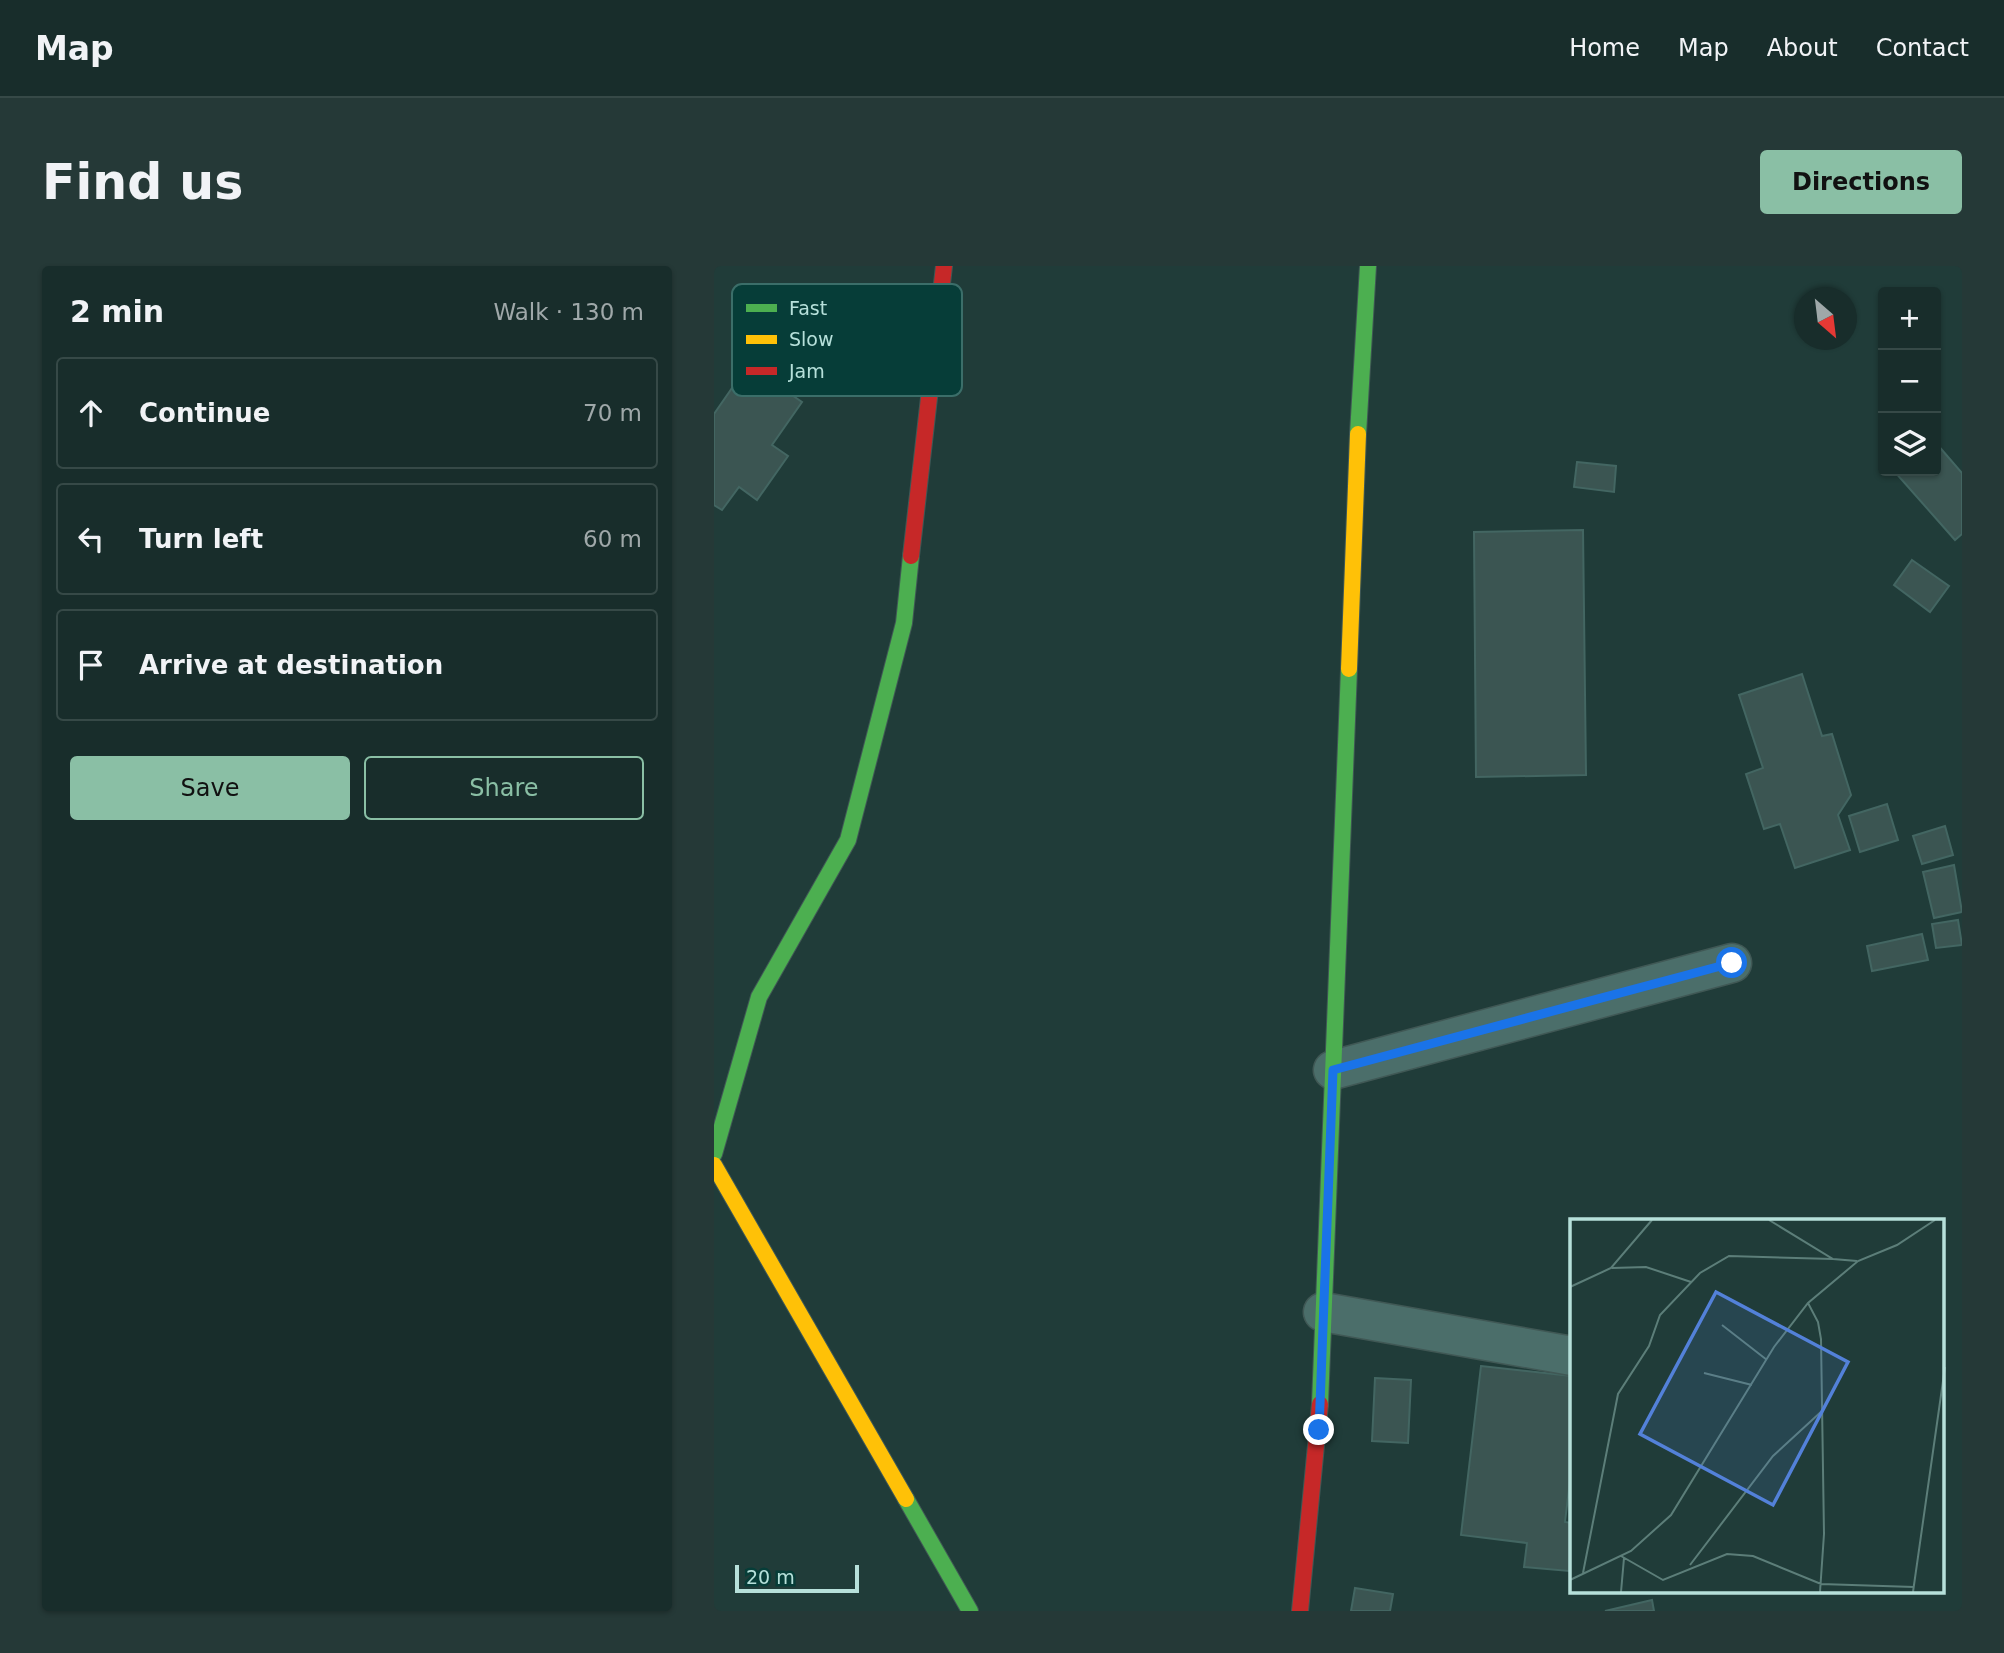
<!DOCTYPE html>
<html lang="en">
<head>
<meta charset="utf-8">
<style>
  :root { --surface:#182d2b; --page:#253937; --text:#f1f3f6; --muted:#9fa8a9; --line:#364947; --accent:#8abfa5 }
  body { margin:0; font-family:"DejaVu Sans",sans-serif; background:var(--page); color:var(--text) }
  .controls { position:absolute; right:21px; top:21px; display:grid; overflow:hidden; border-radius:7px; box-shadow:0 2px 5px #0004 }
  .controls button { width:63px; height:63px; display:grid; place-items:center; padding:0; border:0; border-bottom:2px solid var(--line); background:var(--surface); color:var(--text); font:35px sans-serif }
  .compass { position:absolute; left:1080px; top:21px; width:63px; height:63px; border-radius:50%; background:var(--surface); box-shadow:0 2px 5px #0004; rotate:152deg }
  .scale { position:absolute; left:21px; bottom:18px; width:124px; box-sizing:border-box; padding-left:7px; border:4px solid #b6e0da; border-top:0; font-size:19px; line-height:24px; white-space:nowrap; color:#b6e0da; -webkit-text-stroke:5px #063d38; paint-order:stroke }
  .stop { position:absolute; width:21px; height:21px; margin:-16px; border:5px solid #1a73e8; border-radius:50%; background:#fff }
  .stop.end { background:#1a73e8; border-color:#fff; box-shadow:0 2px 7px #0008 }
  .list { margin:0; padding:0; list-style:none }
  h2 { display:flex; justify-content:space-between; align-items:center; height:91px; margin:0; padding:0 28px; font-size:30px }
  h2 small { font-size:23px; font-weight:400; color:var(--muted) }
  .list li { display:grid; grid-template-columns:46px 1fr auto; gap:21px; align-items:center; box-sizing:border-box; height:112px; margin:0 14px 14px; padding:0 14px; border:2px solid var(--line); border-radius:7px }
  .list b { display:block; font-size:26px; white-space:nowrap }
  .list em { font-size:23px; font-style:normal; color:var(--muted) }
  .actions { display:flex; gap:14px; padding:21px 28px }
  .actions a { flex:1; padding:16px 0; border:2px solid var(--accent); border-radius:7px; text-align:center; font-size:24px; color:var(--accent) }
  .actions .main { background:var(--accent); color:#111 }
  .icon { flex:none; width:38px; height:38px; fill:none; stroke:currentColor; stroke-width:2; stroke-linecap:round; stroke-linejoin:round }
  .map { position:relative; flex:none; width:1248px; height:1345px; overflow:hidden; border-radius:7px }
  header { display:flex; align-items:center; gap:42px; box-sizing:border-box; height:98px; padding:0 35px; background:var(--surface); border-bottom:2px solid var(--line) }
  header strong { font-size:33px }
  nav { display:flex; gap:38px; margin-inline-start:auto; font-size:24px }
  .intro { display:flex; align-items:center; justify-content:space-between; box-sizing:border-box; height:168px; padding:0 42px }
  h1 { margin:0; font-size:49px }
  .button { padding:18px 32px; border-radius:7px; background:var(--accent); color:#111; font-size:24px; font-weight:700 }
  main { display:flex; gap:42px; padding:0 42px }
  aside { flex:1; background:var(--surface); border-radius:7px; box-shadow:0 2px 5px #0004 }
  .map>svg:first-child { display:block }
</style>
</head>
<body>
<header>
<strong>Map</strong>
<nav><a>Home</a><a>Map</a><a>About</a><a>Contact</a></nav>
</header>
<div class="intro"><h1>Find us</h1><a class="button">Directions</a></div>
<main>
<aside>
<h2>2 min<small>Walk · 130 m</small></h2>
<ul class="list">
<li><svg class="icon" aria-label="ahead" viewBox="0 0 24 24"><path d="M12 20V5M6 11l6-6 6 6"/></svg><div><b>Continue</b></div><em>70 m</em></li>
<li><svg class="icon" aria-label="left" viewBox="0 0 24 24"><path d="M17 20v-9H6M10 6l-5 5 5 5"/></svg><div><b>Turn left</b></div><em>60 m</em></li>
<li><svg class="icon" aria-label="arrive" viewBox="0 0 24 24"><path d="M6 21V4h12l-3 4 3 4H6"/></svg><div><b>Arrive at destination</b></div></li>
</ul>
<div class="actions"><a class="main">Save</a><a>Share</a></div>
</aside>
<div class="map">
<svg width="1248" height="1345" viewBox="0 0 1248 1345">
  <rect width="100%" height="100%" fill="#203c39"/>
  <!-- building -->
  <path fill="#3b5552" stroke="#436662" stroke-width="2" d="M34 99 88 136 58 179 74 190 43 234 25 221 8 244 0 239V148Z
    M1222 177 1248 207V268L1241 274 1180 205H1222Z
    M863 196 902 200 900 226 860 221Z
    M869 264 872 509 762 511 760 266Z
    M1198 294 1235 320 1216 346 1180 319Z
    M1088 408 1108 470 1118 468 1137 529 1124 549 1136 584 1081 602 1066 558 1050 563 1032 508 1049 502 1025 429Z
    M1173 538 1184 574 1146 586 1135 550Z
    M1231 560 1239 589 1208 598 1199 570Z
    M1240 599 1248 646 1220 652 1209 606Z
    M1244 654 1248 679 1222 682 1218 658Z
    M1208 668 1214 694 1158 705 1153 680Z
    M767 1100 858 1110V1198L851 1256 858 1257 855 1305 810 1301 813 1277 747 1269Z
    M661 1112 697 1114 694 1177 658 1175Z
    M641 1322 679 1328 676 1345H637Z
    M938 1334 940 1345H891Z"/>
  <g fill="none" stroke-linecap="round" stroke-linejoin="round">
    <defs>
      <path id="street" d="M619 804 1018 697
        M609 1046 858 1090"/>
      <path id="fast" d="M644 168 654 0
        M0 888 45 731 134 574 190 357 197 290
        M606 1138 635 403
        M192 1233 256 1345"/>
      <path id="slow" d="M635 403 644 168
        M0 899 192 1233"/>
      <path id="jam" d="M197 290 230 0
        M586 1345 606 1138"/>
    </defs>
    <!-- street casing -->
    <use href="#street" stroke="#405855" stroke-width="41"/>
    <!-- fast casing -->
    <use href="#fast" stroke="#405855" stroke-width="18"/>
    <!-- slow casing -->
    <use href="#slow" stroke="#405855" stroke-width="18"/>
    <!-- jam casing -->
    <use href="#jam" stroke="#405855" stroke-width="18"/>
    <!-- street -->
    <use href="#street" stroke="#4b6e6a" stroke-width="38"/>
    <!-- fast -->
    <use href="#fast" stroke="#4caf50" stroke-width="16"/>
    <!-- slow -->
    <use href="#slow" stroke="#ffc107" stroke-width="16"/>
    <!-- jam -->
    <use href="#jam" stroke="#c62828" stroke-width="16"/>
  </g>
  <g fill="none" stroke-linecap="round" stroke-linejoin="round">
    <!-- route -->
    <path stroke="#1a73e8" stroke-width="9" d="M605 1164 619 804 1018 697"/>
  </g>
  <!-- overview -->
  <g transform="translate(856 953)">
    <rect width="374" height="374" fill="#203c39"/>
    <path fill="none" stroke="#5c7e79" stroke-width="2" d="M199 1 263 40 287 42M42 49 76 48 121 63M0 68 41 49 82 1M238 84 248 103 251 120 254 315 250 373M152 106 197 141M134 154 182 166M51 337 93 361 157 335 183 337 251 365 344 368M120 346 203 237 253 191M13 354 48 175 79 127 90 96 130 54 159 37 263 40M0 361 61 332 101 296 204 128 238 84 288 42 327 26 365 1M51 373 54 339M343 373 375 148"/>
    <path fill="#5381d9" fill-opacity="0.15" stroke="#5381d9" stroke-width="3.5" d="M146 73 278 143 203 286 70 215Z"/>
    <rect width="374" height="374" fill="none" stroke="#b6e0da" stroke-width="3.5"/>
  </g>
  <!-- legend -->
  <rect x="18" y="18" width="230" height="112" rx="10" fill="#063d38" stroke="#3b6e69" stroke-width="2"/>
  <rect x="32" y="38" width="31" height="8" fill="#4caf50"/>
  <rect x="32" y="69" width="31" height="9" fill="#ffc107"/>
  <rect x="32" y="101" width="31" height="8" fill="#c62828"/>
  <g font-size="19" fill="#b6e0da">
    <text x="75" y="49">Fast</text>
    <text x="75" y="80">Slow</text>
    <text x="75" y="112">Jam</text>
  </g>
</svg>
<div class="controls">
<button>+</button>
<button>−</button>
<button><svg class="icon" aria-label="layers" viewBox="0 0 24 24"><path d="M12 4l9 5-9 5-9-5zM3 14l9 5 9-5"/></svg></button>
</div>
<svg class="compass" viewBox="-18 -18 36 36"><path d="M0-13l5 13h-10z" fill="#e53935"/><path d="M0 13l5-13h-10z" fill="#9fa8a9"/></svg>
<div class="scale">20 m</div>
<div class="stop" style="left:1018px;top:697px"></div>
<div class="stop end" style="left:605px;top:1164px"></div>
</div>
</main>
</body>
</html>
